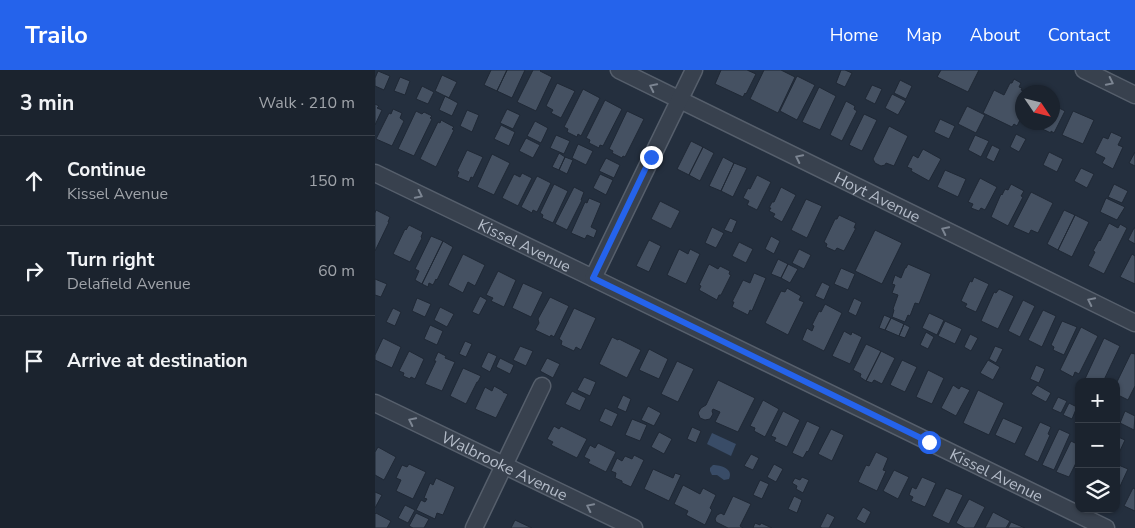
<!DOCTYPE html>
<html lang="en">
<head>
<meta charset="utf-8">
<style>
  :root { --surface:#1b232e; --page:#242b36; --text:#f1f3f6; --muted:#a0a4aa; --line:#39404a; --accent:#2563eb }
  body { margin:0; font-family:"Nunito Sans",sans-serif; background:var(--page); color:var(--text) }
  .controls { position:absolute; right:15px; bottom:15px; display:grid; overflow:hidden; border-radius:10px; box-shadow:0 1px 4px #0004 }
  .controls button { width:45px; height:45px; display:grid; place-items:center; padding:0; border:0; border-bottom:1px solid var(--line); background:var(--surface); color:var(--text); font:25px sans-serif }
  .compass { position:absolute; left:640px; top:15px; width:45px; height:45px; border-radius:50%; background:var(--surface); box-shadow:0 1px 4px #0004; rotate:125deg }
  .stop { position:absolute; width:15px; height:15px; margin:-11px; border:4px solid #2563eb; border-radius:50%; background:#fff }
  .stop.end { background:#2563eb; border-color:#fff; box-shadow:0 1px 5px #0008 }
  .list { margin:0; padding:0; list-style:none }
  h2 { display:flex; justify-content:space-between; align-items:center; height:65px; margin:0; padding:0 20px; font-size:21px }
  h2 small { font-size:16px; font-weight:400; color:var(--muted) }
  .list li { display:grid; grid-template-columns:32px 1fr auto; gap:15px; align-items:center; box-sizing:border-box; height:90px; padding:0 20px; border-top:1px solid var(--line) }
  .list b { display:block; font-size:19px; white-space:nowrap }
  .list p { margin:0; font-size:16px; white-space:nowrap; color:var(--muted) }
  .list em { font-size:16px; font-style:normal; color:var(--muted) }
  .icon { flex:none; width:28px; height:28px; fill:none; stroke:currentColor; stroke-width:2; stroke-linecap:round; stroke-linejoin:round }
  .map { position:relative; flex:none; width:760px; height:458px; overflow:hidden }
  header { display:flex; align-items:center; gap:30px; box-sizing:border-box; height:70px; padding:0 25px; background:var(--accent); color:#fff }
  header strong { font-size:24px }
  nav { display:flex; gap:28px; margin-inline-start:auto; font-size:18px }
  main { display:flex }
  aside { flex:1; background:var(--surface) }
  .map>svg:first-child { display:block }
</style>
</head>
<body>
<header>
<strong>Trailo</strong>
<nav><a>Home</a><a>Map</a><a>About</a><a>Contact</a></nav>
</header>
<main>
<aside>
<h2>3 min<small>Walk · 210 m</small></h2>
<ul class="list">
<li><svg class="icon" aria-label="ahead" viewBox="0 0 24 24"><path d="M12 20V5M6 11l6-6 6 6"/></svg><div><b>Continue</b><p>Kissel Avenue</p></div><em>150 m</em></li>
<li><svg class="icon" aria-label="right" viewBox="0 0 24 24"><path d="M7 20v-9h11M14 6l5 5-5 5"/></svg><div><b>Turn right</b><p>Delafield Avenue</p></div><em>60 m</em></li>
<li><svg class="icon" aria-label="arrive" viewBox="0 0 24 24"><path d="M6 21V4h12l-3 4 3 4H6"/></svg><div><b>Arrive at destination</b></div></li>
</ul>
</aside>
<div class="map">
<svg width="760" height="458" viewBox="0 0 760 458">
  <rect width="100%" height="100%" fill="#242f3e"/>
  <!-- water -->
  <path fill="#394c67" d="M337 363 361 374 356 386 332 374Z
    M338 395C346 395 359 399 354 409L349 410 342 405H337L335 401V398Z"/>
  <!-- building -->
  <path fill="#455162" stroke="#1f2835" d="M116 0H132L122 21 109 15Z
    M132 0H150L137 28 122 21Z
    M158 0H166L165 1 177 7 161 41 142 32Z
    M346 0H372L381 4 371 24 370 23 368 27 340 14Z
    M389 0H406L420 7 403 43 375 29Z
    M466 0H470L477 3 470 17 461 13Z
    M566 0H604L593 22 562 7Z
    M3 1 15 6 9 20 0 16V8Z
    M67 5 82 12 74 28 60 21Z
    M422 6 440 15 422 50 405 41Z
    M25 7 35 11 30 25 19 21Z
    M639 9 646 13 644 17 647 18 646 20 653 22H648V44L642 56 639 54 637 57 608 43 619 20 629 25 635 13H637Z
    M525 10 537 16 531 29 519 23Z
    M182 13 200 21 186 48 176 43 178 40 171 36Z
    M497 15 507 19 500 34 490 29Z
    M47 16 59 22 53 34 41 29Z
    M444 17 461 26 445 60 427 52Z
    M208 19 225 28 206 66 203 64 202 67 192 62 193 59 189 57Z
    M517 24 531 31 523 45 510 38Z
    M70 26 83 33 77 46 64 40Z
    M230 30 247 39 228 76 225 75 224 78 214 73 215 70 211 68Z
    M471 31 480 36 479 39 482 41 467 71 455 65Z
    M0 34 4 36 2 38 7 40 0 55Z
    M678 35 690 41 679 63 676 61V63L663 57 664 55 658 52H678Z
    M592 36 610 45 601 63 583 54Z
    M18 39 27 43 25 48 29 51 17 76 1 69 14 43 16 44Z
    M132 39 145 45 138 59 125 53Z
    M92 40 104 45 97 62 85 56Z
    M41 41 47 44 49 42 57 46 55 48 57 49 39 86 23 79Z
    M252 41 269 49 250 87 248 86 247 88 237 83 238 81 234 79Z
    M698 41 719 50 708 74 687 65Z
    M489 44 502 50 487 81 474 75Z
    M565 49 580 56 574 69 559 62Z
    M66 50 79 57 77 59 79 60 61 97 45 89 63 52 65 53Z
    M160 51 173 58 166 73 152 66Z
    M126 55 140 62 134 76 119 69Z
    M514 56 533 66 519 96 511 93 510 95 506 96 500 93 498 89Z
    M736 62 747 67 743 75 748 77 738 99 727 93 730 88 720 83 728 67 733 69Z
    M641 64 651 69 644 82 635 77Z
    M181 65 195 71 189 84 175 78Z
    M600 65 614 71 606 87 593 80Z
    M151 68 165 75 158 88 144 81Z
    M316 71 328 77 314 105 302 99Z
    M203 74 218 81 211 95 197 88Z
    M617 75 625 79 619 92 611 88Z
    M328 77 339 83 325 111 314 105Z
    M548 79 566 89 554 111 536 101 537 99 532 97 538 85 543 88Z
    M92 80 108 87 98 108 96 107 94 112 82 107 84 102 82 101Z
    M674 82 688 89 682 102 668 95Z
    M760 82V96L754 93Z
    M184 83 190 87 184 100 177 97Z
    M117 84 135 93 119 125 102 117Z
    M190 87 198 90 192 104 184 100Z
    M348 87 359 93 346 121 334 116Z
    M231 88 245 95 239 108 224 101Z
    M359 93 372 98 358 127 346 121Z
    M706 98 719 104 712 118 699 111Z
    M570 100 591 109 583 127 562 117Z
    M147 103 157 108 143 136 127 128 139 104 145 107Z
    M225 104 238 110 231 125 218 118Z
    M382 105 396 112 382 140 372 135 374 131 368 128 373 118 375 119Z
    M162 106 176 113 162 142 158 140 157 143 146 137Z
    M605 108 622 117 610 140 606 138 604 141 596 138 598 134 593 132Z
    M179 114 193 121 178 153 167 148 168 145 165 143Z
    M636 114 649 121 646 126 648 127 633 156 616 147 626 124 627 125 630 119 633 120Z
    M739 114 753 121 747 133 733 127Z
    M199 117 209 122 206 130H207L192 160 180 154Z
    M406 117 421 125 407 152 398 147 400 144 394 141 396 138H394L397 132H399Z
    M656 122 678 133 663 163 656 160 654 164 638 157Z
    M214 128 226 133 216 157 222 160 219 168 212 165 210 169 196 163 210 132 212 133Z
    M731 128 750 137 742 150 725 142Z
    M431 129 447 136 432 168 416 160Z
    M285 131 305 141 296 159 276 149Z
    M1 140 15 147 13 152H14L0 181V143Z
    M689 140 700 145 683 180 672 174Z
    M464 145 481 153 479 158H481L469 181 462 178 460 181 451 177 452 174 449 172 460 149H462Z
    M700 145 714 152 697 187 683 180Z
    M355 148 362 151 357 163 349 160Z
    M734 153 743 158 745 154 752 158 729 204 713 196 720 182 718 181 724 170 725 171Z
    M34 155 48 162 46 167 47 168 35 192 18 184 30 159 31 160Z
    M337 157 349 163 341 178 330 173Z
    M759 158H760V174L753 170Z
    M500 160 527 173 507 214 480 201Z
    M56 166 68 171 47 214 40 210 44 201 40 199Z
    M396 166 405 171 399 184 390 179Z
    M274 170 286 176 274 202 261 196Z
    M68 171 78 177 62 210 61 209 58 215 54 213 53 217 47 214Z
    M364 172 378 179 371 193 357 186Z
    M304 179 313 184 315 179 325 184 311 214 292 205Z
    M424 179 436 185 429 199 417 193Z
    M88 184 110 195 100 216 93 212 88 223 73 215Z
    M757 184 760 186V214L745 207Z
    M403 189 413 194 406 208 396 204Z
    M334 194 343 199 345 196 355 201 354 204 356 205 346 225H344L342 230 324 220 326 216 324 215Z
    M413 194 423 199 415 213 406 208Z
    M533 194 556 204 544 234 540 233 535 246 533 245 530 252 517 247 519 240 518 239 523 225 517 223 520 215 517 214 520 205 526 208 530 198H531Z
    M466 198 480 204 473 220 459 214Z
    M123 201 141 210 129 237 116 231 118 228 111 225Z
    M379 203 391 208 377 241 375 240 373 245 357 237 359 232H357L368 210 375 213Z
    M599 207 614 214 601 242 590 237 592 234 586 231 595 211 597 212Z
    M0 209 12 214 6 227 0 225Z
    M447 212 455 216 449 230 440 226Z
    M148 213 168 222 156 247 137 238Z
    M412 218 426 226 424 230 429 232 413 265 390 253 406 221 410 222Z
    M624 219 639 226 623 259 606 251 619 222 621 223Z
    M105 226 112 230 104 245 97 242Z
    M175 227 194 236 179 267 176 265 175 267 160 260 164 253 163 249Z
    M42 228 56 234 50 247 37 241Z
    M479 228 487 232 481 246 473 242Z
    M648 230 660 236 645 267 633 261Z
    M450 234 467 243 449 281 427 270 432 258 437 261 439 256 437 255 444 241 446 242Z
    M65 237 79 244 72 257 59 250Z
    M18 238 26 242 20 256 11 252Z
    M199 238 221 248 206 280 201 277 199 281 186 275 187 271 184 269Z
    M668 240 681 246 667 277 653 270Z
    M554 243 569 250 562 265 547 258Z
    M509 245 516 248 510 260 504 258Z
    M516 248 529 254 524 266 510 260Z
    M570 251 587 259 580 274 563 266Z
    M687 251 702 257 689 285 678 280 679 277 676 275Z
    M529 254 535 257 530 268 524 266Z
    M55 255 68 261 62 275 49 269Z
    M706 257 723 266 704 304 700 302 698 307 685 300Z
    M469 261 476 265 477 262 487 267 475 294 457 286Z
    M551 262 559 267 553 279 545 275Z
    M595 264 603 268 596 281 589 277Z
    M237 267 243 270 244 269 266 280 252 308 224 294Z
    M8 268 26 277 17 298 0 290V285Z
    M729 268 745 276 728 312H711L709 311Z
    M90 271 97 274 91 287 84 284Z
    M491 274 506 281 491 311 485 307 486 304 478 300Z
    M145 276 158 281 151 296 138 290Z
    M620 276 628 279 621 293 614 289Z
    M274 279 293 289 284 309 264 300Z
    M34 281 49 289 40 309 36 307 35 309 28 306 29 303 24 301Z
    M506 281 520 288 507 314 499 310 497 313 491 311Z
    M63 282 71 286 70 288 80 292 67 321 50 314 61 291H59Z
    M113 282 122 286 115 302 106 297Z
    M756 283 760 284V316L753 330 741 324V314Z
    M125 288 139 295 135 304 121 297Z
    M172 288 185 294 178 308 165 301Z
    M527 290 542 297 530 322 515 315Z
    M613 290 625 297 618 310 605 303Z
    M302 291 319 299 303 332 286 324Z
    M661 295 670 299 664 313 655 309Z
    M88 298 106 306 103 312H102L91 334 75 326Z
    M553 300 569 308 557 334 541 327Z
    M209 307 221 312 215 326 202 320Z
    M343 310 380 328 363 362 340 352 345 342 338 339 337 341 338 344 335 349 330 350 325 348 323 343 326 338 331 335Z
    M578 315 584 319 586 316 595 320 581 346 566 338Z
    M662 315 676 323 671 332 656 324Z
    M119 316 128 321V322L133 324 121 348 100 339 110 317 117 321Z
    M603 320 629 333 614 365 588 353Z
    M197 321 211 328 205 341 190 334Z
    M248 325 256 329 251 342 242 338Z
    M683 327 692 331 686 343 677 339Z
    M388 330 404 339 390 367 379 361 380 358 375 356Z
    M694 333 702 337 697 349 688 345Z
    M273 336 286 343 279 356 266 350Z
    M230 338 243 344 237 357 224 351Z
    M408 341 425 350 412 377 399 371 401 368 396 366Z
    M750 341 760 346 759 360 745 353Z
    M628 348 648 357 640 374 620 365Z
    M257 349 272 355 265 371 250 365Z
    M432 351 445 357 433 382 432 381 428 388 417 383Z
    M665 352 676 357 673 364 675 365 663 392 649 385Z
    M179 356 184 359 186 356 212 369 202 388 176 375 178 372 172 369Z
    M317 357 326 361 321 373 312 369Z
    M456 359 469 365 457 391 443 384Z
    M684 359 695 364 679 400 667 395Z
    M284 362 297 369 289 384 276 377Z
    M741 366 750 370 744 383 741 382Z
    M696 371 704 375V387L694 407 681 402Z
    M223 373 241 382 231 402 213 393 215 390 209 387 215 375 220 378Z
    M3 377 21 387 9 410 0 405V382Z
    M501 382 513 388 508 400 511 401 502 421 483 412 491 395 494 396Z
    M376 384 384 388 378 400 369 396Z
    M259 385 269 390 256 417 247 413V411L240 408 241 403 236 401 242 388 247 391 250 386 257 389Z
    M34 394 51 402 38 429 21 421 26 410 21 408 27 395 32 397Z
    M399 394 408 399 401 412 392 407Z
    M741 394 753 399 741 425Z
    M278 399 298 408 300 403 306 405 294 431 269 419Z
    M519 400 534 407 523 429 508 421Z
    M427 407 434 410 428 423 421 419 422 416 417 413 420 408 425 410Z
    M547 407 561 413 550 437 536 431 538 427 534 425 537 417 541 419Z
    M61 408 80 417 68 445 62 443 60 449 41 440 46 430 50 432 52 429 49 428 55 413 58 415Z
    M385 410 394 414 387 429 378 425Z
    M308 415 325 424 328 418 341 425 335 438 337 440 330 455 311 445 313 441 299 434Z
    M571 418 588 425 574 454 557 446Z
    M758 418 760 419V441L749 436Z
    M0 422 7 425 0 438Z
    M358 426 376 434 365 456 368 458H353L341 452 340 449 342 445 346 443 349 445Z
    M419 426 427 430 422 443 413 439Z
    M594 429 610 437 599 458H590L581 453Z
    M30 435 40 440 33 453 23 448Z
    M488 437 496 442 490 454 481 449Z
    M618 442 635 451 631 458H610Z
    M1 443 16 451 12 458H0V444Z
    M41 443 54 449 49 458H38L34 456Z
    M452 443 460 447 454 458H447L445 457Z
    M140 450 157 458H136Z
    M636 452 650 458H633Z
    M380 453 385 455 386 453 397 458H378Z"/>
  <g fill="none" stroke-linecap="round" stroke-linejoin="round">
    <defs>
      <g id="minor">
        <path id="s1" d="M244 0 760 253"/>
        <path d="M709 0 760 25"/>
        <path id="s2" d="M0 103 218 208 731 458"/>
        <path d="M218 208 319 0"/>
        <path id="s3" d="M0 333 259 458"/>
        <path d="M99 458 167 316"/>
      </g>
    </defs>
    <!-- minor casing -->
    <use href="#minor" stroke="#565f6c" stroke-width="19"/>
    <!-- minor -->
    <use href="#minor" stroke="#38414e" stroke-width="16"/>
  </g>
  <!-- one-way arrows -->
  <defs><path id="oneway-chevron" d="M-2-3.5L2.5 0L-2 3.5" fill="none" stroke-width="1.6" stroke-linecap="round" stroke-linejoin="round" transform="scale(1.25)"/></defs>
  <g stroke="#7c8592">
    <use href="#oneway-chevron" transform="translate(735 12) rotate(26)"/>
    <use href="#oneway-chevron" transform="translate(278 17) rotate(-154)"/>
    <use href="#oneway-chevron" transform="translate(424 88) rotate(-154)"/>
    <use href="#oneway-chevron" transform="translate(44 125) rotate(26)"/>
    <use href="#oneway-chevron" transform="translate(570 160) rotate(-154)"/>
    <use href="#oneway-chevron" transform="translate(716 231) rotate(-154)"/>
    <use href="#oneway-chevron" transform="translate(37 351) rotate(-154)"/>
    <use href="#oneway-chevron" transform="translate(215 437) rotate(-154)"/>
  </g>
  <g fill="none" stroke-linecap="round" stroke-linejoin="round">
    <!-- route -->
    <path stroke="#2563eb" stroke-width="6" d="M276 87 218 208 554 372"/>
  </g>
  <g text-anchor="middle" stroke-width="4" stroke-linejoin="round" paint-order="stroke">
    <!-- street labels -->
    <g font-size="16" fill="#b4bcc9" stroke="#1d2633">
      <text dy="6" stroke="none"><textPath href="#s1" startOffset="288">Hoyt Avenue</textPath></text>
      <text dy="6" stroke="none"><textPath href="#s2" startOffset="166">Kissel Avenue</textPath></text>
      <text dy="6" stroke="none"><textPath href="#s3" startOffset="144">Walbrooke Avenue</textPath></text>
      <text dy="6" stroke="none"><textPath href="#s2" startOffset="691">Kissel Avenue</textPath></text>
    </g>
  </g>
</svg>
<div class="controls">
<button>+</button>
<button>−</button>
<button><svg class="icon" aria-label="layers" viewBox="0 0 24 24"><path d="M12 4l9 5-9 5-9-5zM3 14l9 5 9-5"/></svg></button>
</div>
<svg class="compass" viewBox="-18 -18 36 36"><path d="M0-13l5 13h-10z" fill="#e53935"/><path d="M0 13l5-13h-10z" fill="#a0a4aa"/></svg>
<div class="stop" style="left:554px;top:372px"></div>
<div class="stop end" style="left:276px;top:87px"></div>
</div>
</main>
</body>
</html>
